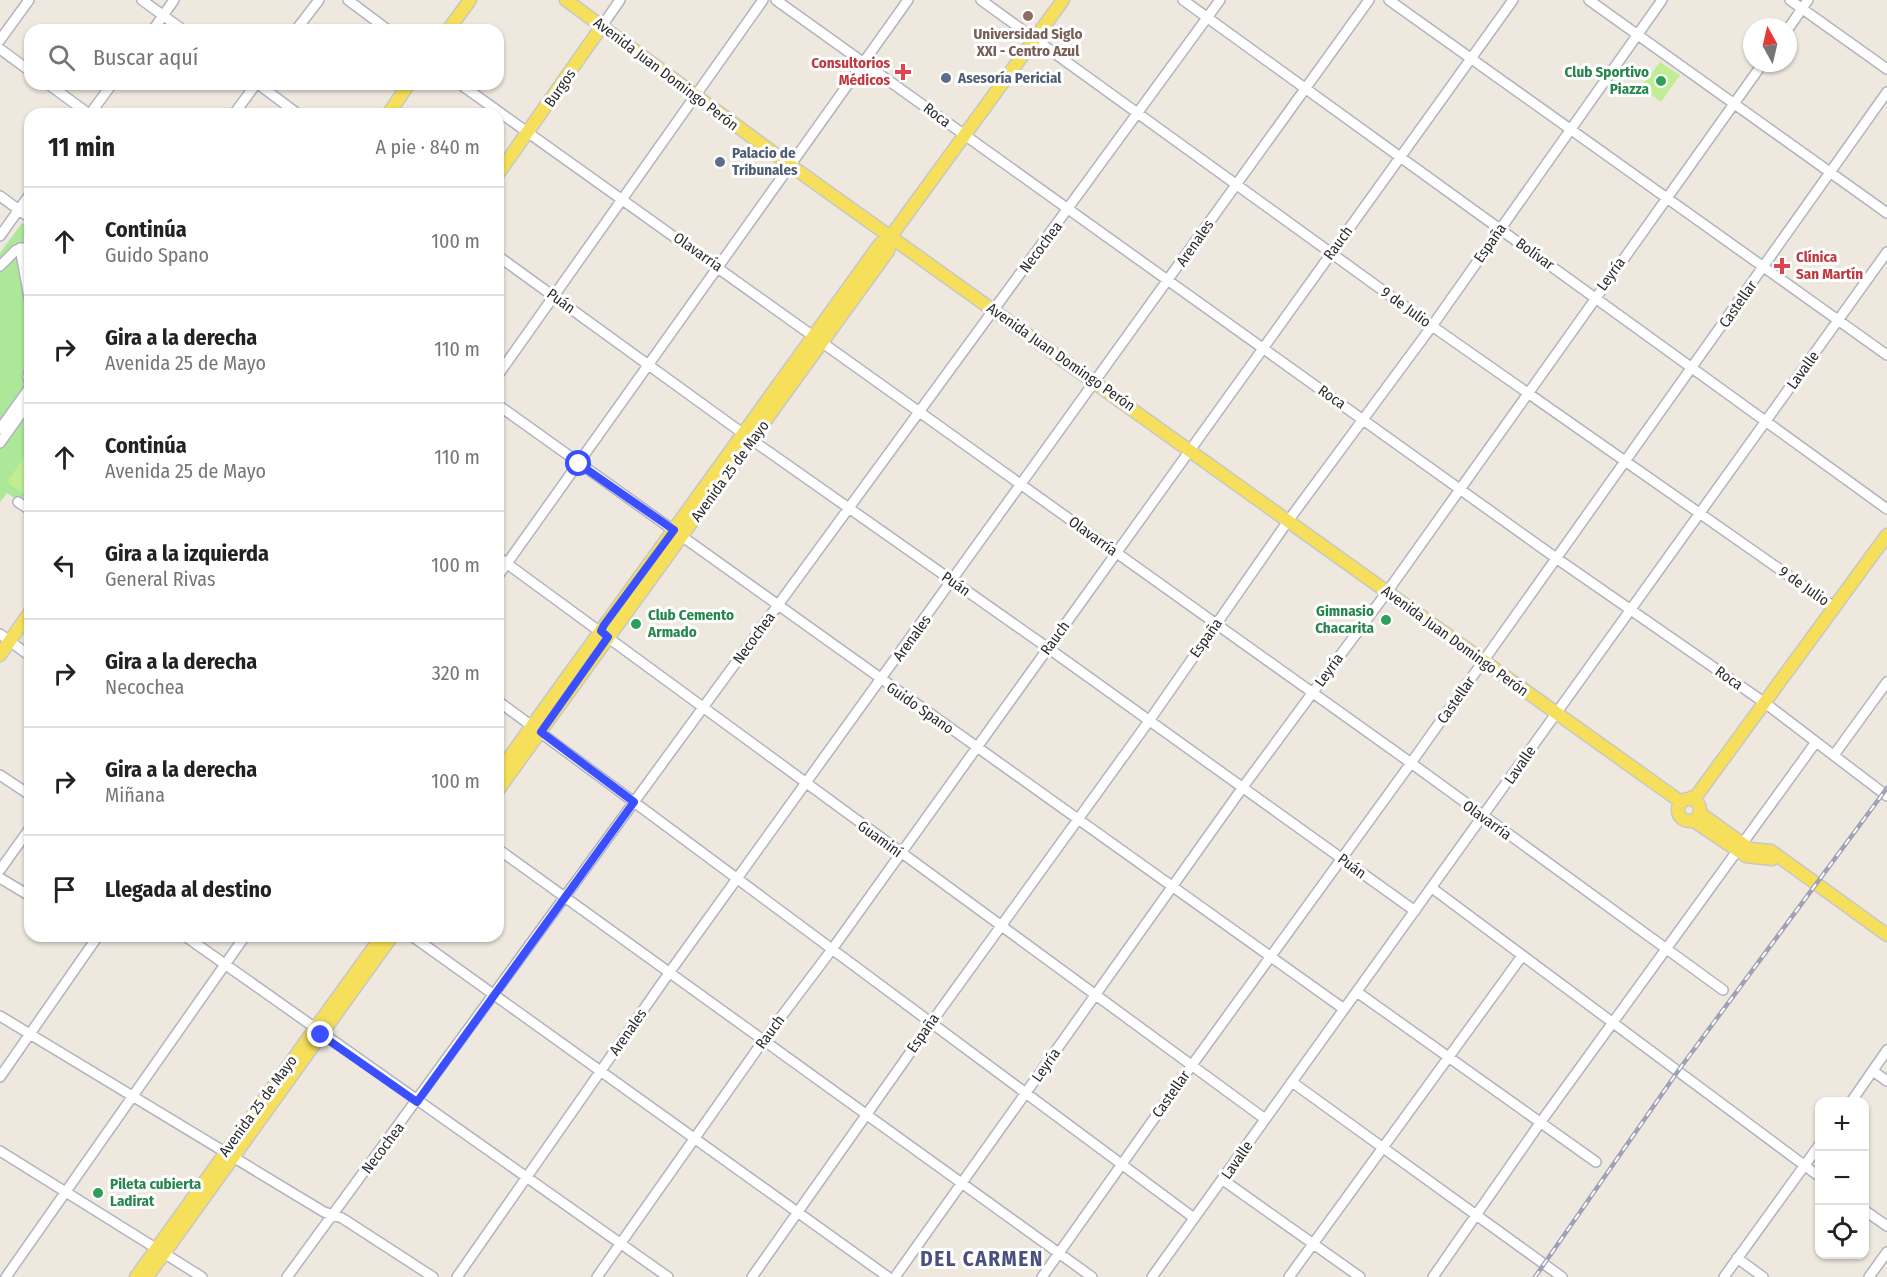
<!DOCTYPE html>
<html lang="es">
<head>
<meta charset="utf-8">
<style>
  :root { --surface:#fff; --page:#f6f6f6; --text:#222; --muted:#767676; --line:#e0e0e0 }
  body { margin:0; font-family:"Fira Sans Condensed",sans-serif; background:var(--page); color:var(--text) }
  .controls { position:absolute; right:18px; bottom:18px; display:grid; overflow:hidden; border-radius:12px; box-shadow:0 2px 4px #0004 }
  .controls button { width:54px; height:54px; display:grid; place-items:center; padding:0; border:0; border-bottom:2px solid var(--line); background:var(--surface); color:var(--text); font:30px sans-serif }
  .compass { position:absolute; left:1743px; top:18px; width:54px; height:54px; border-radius:50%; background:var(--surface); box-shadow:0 2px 4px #0004; rotate:352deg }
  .stop { position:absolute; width:18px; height:18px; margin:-14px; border:4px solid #3a4fff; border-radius:50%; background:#fff }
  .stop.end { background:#3a4fff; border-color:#fff; box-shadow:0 2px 6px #0008 }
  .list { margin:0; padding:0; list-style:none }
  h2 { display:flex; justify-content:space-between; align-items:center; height:78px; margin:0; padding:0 24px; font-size:26px }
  h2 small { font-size:20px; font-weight:400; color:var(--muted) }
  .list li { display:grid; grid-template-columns:39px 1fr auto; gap:18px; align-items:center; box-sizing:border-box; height:108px; padding:0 24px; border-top:2px solid var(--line) }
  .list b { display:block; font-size:22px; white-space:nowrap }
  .list p { margin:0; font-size:20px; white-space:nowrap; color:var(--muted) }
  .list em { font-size:20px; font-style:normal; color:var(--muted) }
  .icon { flex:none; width:33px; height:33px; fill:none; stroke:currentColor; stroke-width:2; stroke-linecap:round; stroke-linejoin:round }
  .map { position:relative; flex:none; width:1887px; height:1277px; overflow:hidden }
  .search { position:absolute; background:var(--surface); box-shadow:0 2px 4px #0004; left:24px; top:24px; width:480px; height:66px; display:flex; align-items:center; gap:15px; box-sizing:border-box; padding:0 21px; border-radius:18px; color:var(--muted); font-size:22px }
  .panel { position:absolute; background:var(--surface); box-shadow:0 2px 4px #0004; left:24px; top:108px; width:480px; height:834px; border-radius:18px }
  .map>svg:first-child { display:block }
</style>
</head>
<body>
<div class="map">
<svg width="1887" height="1277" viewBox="0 0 1887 1277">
  <rect width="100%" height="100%" fill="#eee8de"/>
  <!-- green -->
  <path fill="#ade798" d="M22 223 30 228V509L7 493 0 502V253Z"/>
  <!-- pitch -->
  <path fill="#c0ee94" d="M1660 62 1680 75 1661 102 1641 87Z
    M30 449V498L7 482Z"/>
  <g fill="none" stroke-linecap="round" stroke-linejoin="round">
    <defs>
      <path id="minor" d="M142 0 183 30
        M348 0 388 30
        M776 0 1556 558 1765 703 1887 796
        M981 0 1432 326 1835 608
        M1183 0 1887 509
        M1389 0 1887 355
        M1589 0 1887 213
        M1790 0 1887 69
        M602 26 620 0
        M1788 29 1808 0
        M153 30 174 0
        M296 30 319 0
        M0 40 29 0
        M0 49 30 71
        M48 84 89 114
        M258 84 298 114
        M460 84 1411 763 1723 990
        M90 114 112 84
        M234 114 256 84
        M0 196 30 218
        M0 236 30 194
        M20 248 30 303
        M498 256 752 440 1048 648 1415 911
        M0 266 16 250 30 246
        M30 368 28 377 30 384
        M498 375 763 0
        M498 405 1344 1009
        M0 429 30 387
        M0 443 30 401
        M18 502 30 510
        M498 557 1265 1119
        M498 576 908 0
        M0 634 30 656
        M498 701 1194 1218
        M1834 755 1887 682
        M0 775 30 795
        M498 849 1092 1277
        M0 870 30 828
        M0 878 30 896
        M1432 888 1820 1177
        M185 936 668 1277
        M412 936 888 1277
        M1357 992 1596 1162
        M0 1016 324 1212 342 1218 433 1277
        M1873 1071 1887 1081
        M0 1077 98 936
        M1292 1082 1562 1277
        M1851 1102 1887 1050
        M0 1151 202 1277
        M1223 1180 1360 1277
        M1864 1210 1887 1226
        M1737 1258 1763 1277
        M6 1277 245 936
        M287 1277 1220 0
        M457 1277 669 973 1369 0
        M597 1277 763 1041 833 948 1513 0
        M752 1277 931 1023 1149 721 1288 521 1432 326 1662 0
        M895 1277 1243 787 1387 592 1763 63
        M1042 1277 1192 1065 1411 763 1887 92
        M1152 1277 1887 252
        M1289 1277 1522 956
        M1433 1277 1540 1123 1816 742
        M1724 1277 1820 1144
        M1869 1277 1887 1252"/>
      <path id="major" d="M566 0 790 165 1681 802
        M448 30 470 0
        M388 114 409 84
        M498 174 602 26
        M0 655 30 612
        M498 773 880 244 891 236 1063 0
        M498 790 888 251 891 236
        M1678 810a11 11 0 1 1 22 0a11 11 0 1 1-22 0Z
        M1689 799 1697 795 1887 535
        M1700 813 1750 849 1771 851 1887 935
        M1694 821 1746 856 1772 859
        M136 1277 382 936
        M147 1277 392 936"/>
    </defs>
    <!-- minor casing -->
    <use href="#minor" stroke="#b2b3c0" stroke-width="12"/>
    <!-- major casing -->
    <use href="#major" stroke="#c8c8c8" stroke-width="15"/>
    <!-- minor -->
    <use href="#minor" stroke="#fff" stroke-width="9"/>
    <!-- major -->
    <use href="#major" stroke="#f6df5a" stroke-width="12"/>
    <defs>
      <path id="rail" d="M1535 1277 1678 1071 1887 788"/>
    </defs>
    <!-- rail casing -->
    <use href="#rail" stroke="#a0a1b7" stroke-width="4.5"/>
    <!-- rail -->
    <use href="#rail" stroke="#fff" stroke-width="2" stroke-dasharray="7" stroke-linecap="butt"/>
  </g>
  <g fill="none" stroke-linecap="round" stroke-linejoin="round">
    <!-- route -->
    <path stroke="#3a4fff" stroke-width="8" d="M321 1035 417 1102 634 802 541 732 608 637 601 631 604 625 674 530 579 464"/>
  </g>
  <!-- markers -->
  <circle fill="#8d6e63" stroke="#fff" stroke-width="2" cx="1028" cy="16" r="6"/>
  <g fill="#e0444e" stroke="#fff" stroke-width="2">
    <path d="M900 63h6v6h6v6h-6v6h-6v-6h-6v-6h6z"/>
    <path d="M1779 257h6v6h6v6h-6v6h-6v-6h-6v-6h6z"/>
  </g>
  <g fill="#5c6f8a" stroke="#fff" stroke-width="2">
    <circle cx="946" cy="78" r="6"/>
    <circle cx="720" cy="162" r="6"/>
  </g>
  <g fill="#2e9e5b" stroke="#fff" stroke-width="2">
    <circle cx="1661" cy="81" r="6"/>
    <circle cx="1386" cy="620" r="6"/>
    <circle cx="636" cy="624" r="6"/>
    <circle cx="98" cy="1193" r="6"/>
  </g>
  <g text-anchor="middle" stroke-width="6" stroke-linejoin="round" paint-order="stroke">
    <!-- education labels -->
    <g font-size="15" font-weight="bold" fill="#785e54" stroke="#fff">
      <text x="1028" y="39">Universidad Siglo<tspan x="1028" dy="17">XXI - Centro Azul</tspan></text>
    </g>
    <!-- health labels -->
    <g font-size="15" font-weight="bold" fill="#be3a42" stroke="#fff" text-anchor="end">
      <text x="890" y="68">Consultorios<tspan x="890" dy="17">Médicos</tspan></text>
      <text x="1796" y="262" text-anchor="start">Clínica<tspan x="1796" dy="17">San Martín</tspan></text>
    </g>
    <!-- leisure labels -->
    <g font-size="15" font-weight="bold" fill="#27864d" stroke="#fff" text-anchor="end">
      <text x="1649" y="77">Club Sportivo<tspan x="1649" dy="17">Piazza</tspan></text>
      <text x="1374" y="616">Gimnasio<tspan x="1374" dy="17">Chacarita</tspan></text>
      <text x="648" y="620" text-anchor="start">Club Cemento<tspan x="648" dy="17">Armado</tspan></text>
      <text x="110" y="1189" text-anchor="start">Pileta cubierta<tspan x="110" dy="17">Ladirat</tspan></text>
    </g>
    <!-- street labels -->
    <g font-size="15" fill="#2c2c2c" stroke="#fff">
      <text transform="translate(666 74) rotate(37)" y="5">Avenida Juan Domingo Perón</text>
      <text transform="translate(560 88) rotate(-55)" y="5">Burgos</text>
      <text transform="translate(937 115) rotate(37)" y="5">Roca</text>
      <text transform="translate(1195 243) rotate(-55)" y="5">Arenales</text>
      <text transform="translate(1338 243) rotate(-54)" y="5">Rauch</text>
      <text transform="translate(1490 243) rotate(-55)" y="5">España</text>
      <text transform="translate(1041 247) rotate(-53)" y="5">Necochea</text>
      <text transform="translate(698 252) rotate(35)" y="5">Olavarría</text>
      <text transform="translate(1535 254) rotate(36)" y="5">Bolívar</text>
      <text transform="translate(1611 274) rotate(-54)" y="5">Leyría</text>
      <text transform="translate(561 301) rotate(36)" y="5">Puán</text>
      <text transform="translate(1738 304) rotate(-55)" y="5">Castellar</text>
      <text transform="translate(1406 307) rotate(36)" y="5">9 de Julio</text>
      <text transform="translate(1061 357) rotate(35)" y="5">Avenida Juan Domingo Perón</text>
      <text transform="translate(1803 370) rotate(-54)" y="5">Lavalle</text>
      <text transform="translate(1332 397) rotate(35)" y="5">Roca</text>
      <text transform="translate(730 471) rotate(-54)" y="5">Avenida 25 de Mayo</text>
      <text transform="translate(1093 536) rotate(36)" y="5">Olavarría</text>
      <text transform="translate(956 584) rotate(35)" y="5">Puán</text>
      <text transform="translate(1804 586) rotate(35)" y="5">9 de Julio</text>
      <text transform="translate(754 638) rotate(-54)" y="5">Necochea</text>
      <text transform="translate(912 638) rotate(-54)" y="5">Arenales</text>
      <text transform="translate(1055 638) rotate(-54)" y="5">Rauch</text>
      <text transform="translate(1206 638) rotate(-55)" y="5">España</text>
      <text transform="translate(1455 641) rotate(36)" y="5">Avenida Juan Domingo Perón</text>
      <text transform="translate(1329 670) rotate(-54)" y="5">Leyría</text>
      <text transform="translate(1729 678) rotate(35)" y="5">Roca</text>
      <text transform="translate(1456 700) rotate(-55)" y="5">Castellar</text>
      <text transform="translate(920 708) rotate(35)" y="5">Guido Spano</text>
      <text transform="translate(1520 765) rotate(-55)" y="5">Lavalle</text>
      <text transform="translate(1487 820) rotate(36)" y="5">Olavarría</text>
      <text transform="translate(880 839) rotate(36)" y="5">Guaminí</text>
      <text transform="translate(1352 866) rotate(36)" y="5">Puán</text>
      <text transform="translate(628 1032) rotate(-55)" y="5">Arenales</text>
      <text transform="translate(770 1032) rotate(-54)" y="5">Rauch</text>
      <text transform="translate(923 1033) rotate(-55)" y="5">España</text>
      <text transform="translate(1046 1065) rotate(-55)" y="5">Leyría</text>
      <text transform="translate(1171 1094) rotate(-55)" y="5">Castellar</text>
      <text transform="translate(258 1106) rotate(-54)" y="5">Avenida 25 de Mayo</text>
      <text transform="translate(383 1148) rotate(-53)" y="5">Necochea</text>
      <text transform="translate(1237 1160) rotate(-55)" y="5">Lavalle</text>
    </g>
    <!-- service labels -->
    <g font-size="15" font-weight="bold" fill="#4e5e75" stroke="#fff" text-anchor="start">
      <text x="958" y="83">Asesoría Pericial</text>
      <text x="732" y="158">Palacio de<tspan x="732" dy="17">Tribunales</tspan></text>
    </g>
    <!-- district labels -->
    <g font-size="21" font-weight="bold" letter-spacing="1.5" fill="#4a4f7f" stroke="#fff">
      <text x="982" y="1266">DEL CARMEN</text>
    </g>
  </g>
</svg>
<div class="controls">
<button>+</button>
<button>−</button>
<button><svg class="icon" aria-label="locate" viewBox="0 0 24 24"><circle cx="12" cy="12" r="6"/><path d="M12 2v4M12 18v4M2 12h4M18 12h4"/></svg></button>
</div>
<svg class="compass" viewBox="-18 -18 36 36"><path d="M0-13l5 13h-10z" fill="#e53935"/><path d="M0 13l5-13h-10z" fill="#767676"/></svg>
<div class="stop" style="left:579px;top:464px"></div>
<div class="stop end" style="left:321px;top:1035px"></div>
<div class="search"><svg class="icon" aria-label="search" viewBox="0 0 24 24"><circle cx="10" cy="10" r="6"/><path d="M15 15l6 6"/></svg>Buscar aquí</div>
<section class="panel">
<h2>11 min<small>A pie · 840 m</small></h2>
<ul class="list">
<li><svg class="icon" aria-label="ahead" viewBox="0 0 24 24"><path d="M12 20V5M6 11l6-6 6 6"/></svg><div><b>Continúa</b><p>Guido Spano</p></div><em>100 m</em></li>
<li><svg class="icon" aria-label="right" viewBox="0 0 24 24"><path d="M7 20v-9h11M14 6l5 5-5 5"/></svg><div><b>Gira a la derecha</b><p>Avenida 25 de Mayo</p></div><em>110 m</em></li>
<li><svg class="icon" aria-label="ahead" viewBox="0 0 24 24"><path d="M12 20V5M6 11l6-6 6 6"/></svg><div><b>Continúa</b><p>Avenida 25 de Mayo</p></div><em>110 m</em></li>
<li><svg class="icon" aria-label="left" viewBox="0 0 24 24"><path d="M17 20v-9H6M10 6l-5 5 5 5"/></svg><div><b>Gira a la izquierda</b><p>General Rivas</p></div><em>100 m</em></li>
<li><svg class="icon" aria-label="right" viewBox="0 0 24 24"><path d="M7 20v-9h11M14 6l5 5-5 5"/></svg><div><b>Gira a la derecha</b><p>Necochea</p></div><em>320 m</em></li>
<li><svg class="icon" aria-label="right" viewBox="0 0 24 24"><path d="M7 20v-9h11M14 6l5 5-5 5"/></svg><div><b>Gira a la derecha</b><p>Miñana</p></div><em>100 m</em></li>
<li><svg class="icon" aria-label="arrive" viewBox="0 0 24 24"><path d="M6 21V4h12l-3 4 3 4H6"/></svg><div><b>Llegada al destino</b></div></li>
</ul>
</section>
</div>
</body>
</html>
